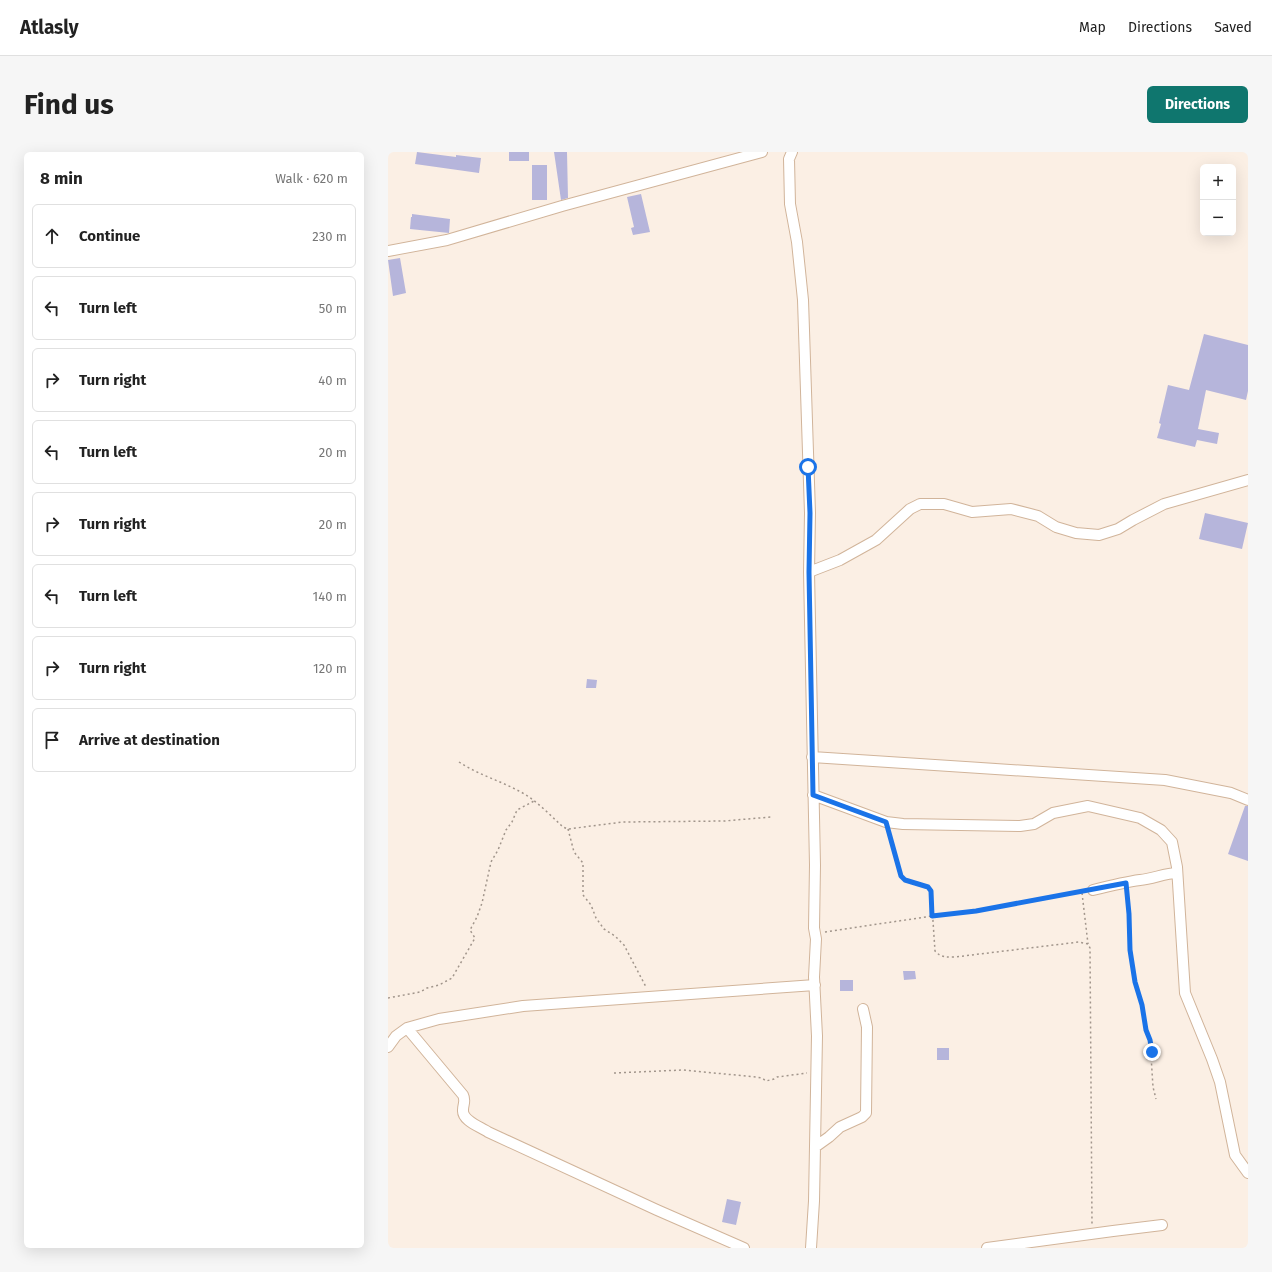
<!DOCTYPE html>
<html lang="en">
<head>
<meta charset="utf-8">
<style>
  :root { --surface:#fff; --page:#f6f6f6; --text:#222; --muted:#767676; --line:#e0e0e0; --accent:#0f766e }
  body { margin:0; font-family:"Fira Sans",sans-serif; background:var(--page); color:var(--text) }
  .controls { position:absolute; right:12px; top:12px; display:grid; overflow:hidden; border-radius:6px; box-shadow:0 4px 16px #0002 }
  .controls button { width:36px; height:36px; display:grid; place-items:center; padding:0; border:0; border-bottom:1px solid var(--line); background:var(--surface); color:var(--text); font:20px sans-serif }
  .stop { position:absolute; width:12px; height:12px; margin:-9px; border:3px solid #1a73e8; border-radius:50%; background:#fff }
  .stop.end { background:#1a73e8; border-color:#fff; box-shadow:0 1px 4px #0008 }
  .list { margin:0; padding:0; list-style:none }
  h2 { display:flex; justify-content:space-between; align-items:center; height:52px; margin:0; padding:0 16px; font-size:17px }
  h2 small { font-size:13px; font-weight:400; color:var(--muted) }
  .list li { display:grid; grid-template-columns:26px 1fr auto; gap:12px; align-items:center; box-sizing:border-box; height:64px; margin:0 8px 8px; padding:0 8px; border:1px solid var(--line); border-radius:6px }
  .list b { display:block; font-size:15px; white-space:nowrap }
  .list em { font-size:13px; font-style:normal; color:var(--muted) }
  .icon { flex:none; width:22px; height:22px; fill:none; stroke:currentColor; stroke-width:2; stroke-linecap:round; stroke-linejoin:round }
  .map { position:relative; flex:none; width:860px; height:1096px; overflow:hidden; border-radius:6px }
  header { display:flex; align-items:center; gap:24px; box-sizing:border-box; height:56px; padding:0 20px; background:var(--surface); border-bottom:1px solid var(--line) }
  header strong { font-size:19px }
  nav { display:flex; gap:22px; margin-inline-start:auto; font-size:14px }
  .intro { display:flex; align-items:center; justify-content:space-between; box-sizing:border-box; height:96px; padding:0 24px }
  h1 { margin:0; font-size:28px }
  .button { padding:10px 18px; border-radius:6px; background:var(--accent); color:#fff; font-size:14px; font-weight:700 }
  main { display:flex; gap:24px; padding:0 24px }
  aside { flex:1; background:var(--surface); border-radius:6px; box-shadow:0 4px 16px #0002 }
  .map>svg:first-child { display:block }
</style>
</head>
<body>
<header>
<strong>Atlasly</strong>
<nav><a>Map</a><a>Directions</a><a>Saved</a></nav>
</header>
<div class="intro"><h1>Find us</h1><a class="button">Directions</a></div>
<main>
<aside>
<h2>8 min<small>Walk · 620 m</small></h2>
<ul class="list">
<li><svg class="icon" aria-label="ahead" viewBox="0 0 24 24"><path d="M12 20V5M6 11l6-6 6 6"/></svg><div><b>Continue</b></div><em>230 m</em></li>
<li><svg class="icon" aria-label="left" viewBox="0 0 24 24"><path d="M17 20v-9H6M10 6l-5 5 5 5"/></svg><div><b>Turn left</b></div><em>50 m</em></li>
<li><svg class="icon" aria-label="right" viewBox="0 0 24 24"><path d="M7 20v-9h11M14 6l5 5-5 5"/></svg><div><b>Turn right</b></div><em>40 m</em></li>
<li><svg class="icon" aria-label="left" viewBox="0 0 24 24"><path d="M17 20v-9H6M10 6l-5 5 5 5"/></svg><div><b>Turn left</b></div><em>20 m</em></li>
<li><svg class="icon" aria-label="right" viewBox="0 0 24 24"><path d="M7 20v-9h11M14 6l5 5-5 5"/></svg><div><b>Turn right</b></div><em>20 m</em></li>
<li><svg class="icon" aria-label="left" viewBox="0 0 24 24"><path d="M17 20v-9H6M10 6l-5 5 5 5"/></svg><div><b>Turn left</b></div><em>140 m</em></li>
<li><svg class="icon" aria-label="right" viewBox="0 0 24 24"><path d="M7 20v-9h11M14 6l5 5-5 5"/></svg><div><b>Turn right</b></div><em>120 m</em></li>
<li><svg class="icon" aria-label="arrive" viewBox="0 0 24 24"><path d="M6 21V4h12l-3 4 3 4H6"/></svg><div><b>Arrive at destination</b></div></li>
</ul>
</aside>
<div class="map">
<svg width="860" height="1096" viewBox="0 0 860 1096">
  <rect width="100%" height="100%" fill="#fbefe4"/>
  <!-- building -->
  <path fill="#b6b5db" d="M29 0 68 5V3L93 6 91 21 27 12Z
    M121 0H141V9H121Z
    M166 0H179L180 46 173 48Z
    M144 13H159V48H144Z
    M253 42 262 80 245 83 243 76 246 75 239 45Z
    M24 62 62 67 61 81 22 77 23 65H24Z
    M12 106 18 141 5 144 0 108Z
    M816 182 860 193V239L858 248 818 238 810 277 831 281 829 292 809 288 807 295 769 286 773 272 771 271 780 233 801 238Z
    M817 361 860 371 854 397 811 387Z
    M199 527 209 528 208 536H198Z
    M857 654H860V709L840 702Z
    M515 819H527L528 827 516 828Z
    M452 828H465V839H452Z
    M549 896H561V908H549Z
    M339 1047 353 1050 348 1073 334 1070Z"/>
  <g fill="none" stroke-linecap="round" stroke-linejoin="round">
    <defs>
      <path id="minor" d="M404 0 401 7 402 52 409 90 415 148 422 361 421 420 427 713 426 776 428 787 426 825 429 884 426 1049 423 1096
        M0 99 59 88 174 54 374 0
        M421 420 452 408 488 388 522 357 532 352H556L584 360 623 357 650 364 668 375 688 381 711 383 730 377 745 368 776 352 860 328
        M424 605 777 628 843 641 860 648
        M425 643 498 670 515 672 632 674 646 672 665 661 700 654 752 666 773 678 784 690 789 715 797 841 824 907 832 930 847 1003 860 1021
        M705 738C721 734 737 730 752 728 765 727 777 721 789 721
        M19 876 75 943C78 949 75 952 75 958 74 969 93 975 100 980L269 1058 356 1096
        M0 895 8 884 19 876 51 867 135 854 427 833
        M427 995 441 985 452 975 474 965 478 961 479 875 475 857
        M599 1096 725 1079 774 1073"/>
    </defs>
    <!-- minor casing -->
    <use href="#minor" stroke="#d1b49a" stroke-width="12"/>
    <!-- path -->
    <path stroke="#a1958b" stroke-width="1.5" stroke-dasharray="2 3" stroke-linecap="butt" d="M71 610C89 622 110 628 129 638 146 646 161 662 175 675L180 677 235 670 336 669 383 665
      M180 677 186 700 195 711V743L203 753 208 766 216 777 227 784 236 793 258 835
      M501 679 513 723 517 728 540 735 543 739 547 799C553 806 559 805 567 805L691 790 700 792 702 796 704 1072
      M739 739 743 799 747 830 754 853 758 877 762 888 765 935 768 947
      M694 741 700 792
      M437 780 544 764 588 759 696 740
      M0 846 32 840 39 836 51 833 64 826 87 786 82 778 89 765 94 751 103 710 110 698 118 678 124 670 129 658 146 649
      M226 921 295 918 368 925 374 926 378 929 386 927 389 925 419 921"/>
    <!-- minor -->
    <use href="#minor" stroke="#fff" stroke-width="10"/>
  </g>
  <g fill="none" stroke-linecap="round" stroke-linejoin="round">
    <!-- route -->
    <path stroke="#1a73e8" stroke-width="5" d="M420 315 422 361 421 420 425 643 498 670 513 724 517 728 540 735 543 739 544 764 588 759 738 731 741 762 742 798 747 830 754 853 758 878 762 888 764 900"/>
  </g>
</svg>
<div class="controls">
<button>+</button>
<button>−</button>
</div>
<div class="stop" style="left:420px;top:315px"></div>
<div class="stop end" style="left:764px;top:900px"></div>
</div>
</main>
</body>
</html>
